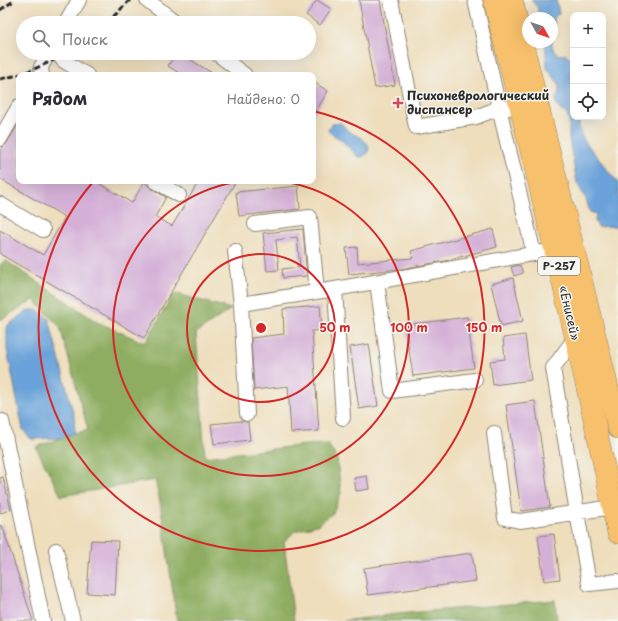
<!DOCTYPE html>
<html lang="ru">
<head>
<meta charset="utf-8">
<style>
  :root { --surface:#fff; --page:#f2f2f3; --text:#2b2b33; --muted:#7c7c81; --line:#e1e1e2 }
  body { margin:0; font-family:"Playpen Sans",sans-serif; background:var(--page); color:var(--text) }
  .controls { position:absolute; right:12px; top:12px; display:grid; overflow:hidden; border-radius:8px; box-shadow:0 4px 16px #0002 }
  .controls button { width:36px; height:36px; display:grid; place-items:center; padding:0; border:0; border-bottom:1px solid var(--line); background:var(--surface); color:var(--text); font:20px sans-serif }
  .compass { position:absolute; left:522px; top:12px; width:36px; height:36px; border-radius:50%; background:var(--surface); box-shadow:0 4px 16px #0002; rotate:130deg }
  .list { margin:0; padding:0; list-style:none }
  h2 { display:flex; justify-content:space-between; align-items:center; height:52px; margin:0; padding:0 16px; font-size:17px }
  h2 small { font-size:13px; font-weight:400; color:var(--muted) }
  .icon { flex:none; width:22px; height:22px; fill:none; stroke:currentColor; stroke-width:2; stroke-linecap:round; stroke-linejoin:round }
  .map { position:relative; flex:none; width:618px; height:621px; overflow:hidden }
  .search { position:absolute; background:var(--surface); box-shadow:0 4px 16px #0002; left:16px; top:16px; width:300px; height:44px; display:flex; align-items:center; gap:10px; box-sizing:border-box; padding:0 14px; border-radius:22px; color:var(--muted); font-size:15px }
  .panel { position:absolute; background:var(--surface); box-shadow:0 4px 16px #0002; left:16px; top:72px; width:300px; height:112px; border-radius:8px }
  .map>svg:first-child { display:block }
</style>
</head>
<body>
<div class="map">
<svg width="618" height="621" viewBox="0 0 618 621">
  <rect width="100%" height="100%" fill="#f6f6f2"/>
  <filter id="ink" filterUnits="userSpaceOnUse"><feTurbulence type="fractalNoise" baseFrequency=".025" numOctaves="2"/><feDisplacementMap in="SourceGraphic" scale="8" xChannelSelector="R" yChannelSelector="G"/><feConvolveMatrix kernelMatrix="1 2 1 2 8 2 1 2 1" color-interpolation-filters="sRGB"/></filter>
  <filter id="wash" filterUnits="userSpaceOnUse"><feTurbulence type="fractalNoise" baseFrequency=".012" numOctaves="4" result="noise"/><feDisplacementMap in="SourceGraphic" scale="16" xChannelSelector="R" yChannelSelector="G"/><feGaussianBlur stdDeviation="0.9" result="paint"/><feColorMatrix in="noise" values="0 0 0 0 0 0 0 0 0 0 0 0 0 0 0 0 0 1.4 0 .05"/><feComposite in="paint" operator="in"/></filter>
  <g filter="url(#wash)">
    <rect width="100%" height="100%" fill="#eedebc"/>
    <!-- forest -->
    <path fill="#8ead60" stroke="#5c6c46" d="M5 260 97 322 145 343 174 293 231 309 196 333 205 457 306 445 328 444 337 459 341 493 333 513 317 525 295 531 284 542 294 621H177L160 502 155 480 61 496 36 447 72 434 88 430 60 327 34 300 0 320V265Z
      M555 600 557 621H344L397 614Z"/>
    <!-- water -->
    <path fill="#6aa3d9" stroke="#4a6782" d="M531 0H556L559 13 554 18C554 22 555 27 554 31 553 43 548 46 559 55L566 54 570 58 573 90V117H580L579 127 581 135 586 143 618 183V226L598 227 595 221 596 214 590 212 586 199 577 183 569 139V119L566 113 560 110 557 104 556 98 559 92V84L547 68 545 42H552V18H537L538 8Z
      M341 123 348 131 363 139 369 146 368 153 362 157H358L339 138 330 133 328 130 332 124Z
      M28 310H38L49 319 74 416 75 433 61 438 31 439 23 430 7 349V326Z"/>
    <g id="blocks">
      <!-- building -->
      <path fill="#d4b0d7" d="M317 0 331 9 320 25 306 15Z
        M359 0H380L395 85 375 88Z
        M176 53H180L215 75H182L168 66Z
        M313 82 328 91 313 116Z
        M19 123V181H95L132 203 144 182 151 188 166 197 155 217 172 226 199 181H236L144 338 0 254V230L43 255 65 217 0 179V150L7 143Z
        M298 186 300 209 239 216 236 192Z
        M303 229 307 276 283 278 282 269 300 267 297 237 276 240 279 270 267 271 263 233Z
        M493 229 497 247 445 261 400 269 349 274 346 248 357 247 358 263 413 258 411 251Z
        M520 265 523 273 514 276 511 267Z
        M513 278 523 321 501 326 491 284Z
        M320 306 322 330 312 331 319 431 291 433 288 386 254 390 251 338 284 334 283 309Z
        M467 317 474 368 413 376 405 325Z
        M525 335 531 380 493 385 490 361 505 359 503 338Z
        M369 344 378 406 359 409 350 347Z
        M535 401 550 507 521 511 506 405Z
        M242 421 248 422 250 440 214 444 211 424Z
        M367 476 369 489 356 491 354 478Z
        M3 477 11 510 0 513V478Z
        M0 525H2L33 621H0Z
        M554 534 560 579 544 581 538 536Z
        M91 540 118 541 115 595 87 593Z
        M472 553 476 581 368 595 364 568Z"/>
    </g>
  </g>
  <g filter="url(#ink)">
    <use href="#blocks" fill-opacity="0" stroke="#8c8474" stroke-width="1"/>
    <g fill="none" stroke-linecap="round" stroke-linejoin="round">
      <defs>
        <path id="minor" d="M147 0 177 23
          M391 0 416 127 476 117 499 108H508
          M475 0 499 108 534 254
          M66 23 79 0
          M56 53 64 61 87 75
          M216 53 245 75
          M42 75 41 67 49 53
          M0 139 19 106
          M155 181 179 195
          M0 204 43 230
          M255 224 310 217 317 292
          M235 251 241 304 335 289 555 250
          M377 282 392 391 475 380
          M335 289 343 418
          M241 304 247 414
          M575 338 553 368 589 584 618 581
          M2 421 43 621
          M494 433 505 518 520 521 613 507
          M56 550 73 621"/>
        <path id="highway" d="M494 0C537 177 582 354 618 533
          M512 0 618 428"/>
      </defs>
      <!-- minor casing -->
      <use href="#minor" stroke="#8c8474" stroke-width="16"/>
      <!-- highway casing -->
      <use href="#highway" stroke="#8c8474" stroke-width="22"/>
      <!-- minor -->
      <use href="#minor" stroke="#fff" stroke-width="14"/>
      <!-- highway -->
      <use href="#highway" stroke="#f7c06c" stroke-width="21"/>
      <!-- rail -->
      <path stroke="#2b2b2b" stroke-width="3" stroke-dasharray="6 3" stroke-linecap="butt" d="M0 10 15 0
        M107 23 130 0
        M0 79C24 75 45 65 66 53"/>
    </g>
  </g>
  <!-- distance rings -->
  <g fill="none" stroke="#d62828" stroke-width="2">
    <circle cx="261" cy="328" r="74"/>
    <path d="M279 181A148 148 0 1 1 243 181"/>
    <path d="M313 111A223 223 0 1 1 93 182"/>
  </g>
  <!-- markers -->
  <path fill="#d1495b" stroke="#f6f6f2" stroke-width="1.5" d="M396 97h4v4h4v4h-4v4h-4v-4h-4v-4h4z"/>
  <g text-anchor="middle" stroke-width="3" stroke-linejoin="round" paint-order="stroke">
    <!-- shield labels -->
    <rect fill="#f6f6f2" stroke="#686867" stroke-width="1" x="538" y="257" width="42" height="18" rx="3"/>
    <g font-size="11" font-weight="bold" fill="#2b2b2b">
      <text x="559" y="270">Р-257</text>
    </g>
    <!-- poi labels -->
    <g font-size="12" font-weight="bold" fill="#2b2b2b" stroke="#f6f6f2" text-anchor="start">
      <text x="407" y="100">Психоневрологический<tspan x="407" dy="14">диспансер</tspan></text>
    </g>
    <!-- street labels -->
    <g font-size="12" fill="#2b2b2b" stroke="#f6f6f2">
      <text transform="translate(569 313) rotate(77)" y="4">«Енисей»</text>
    </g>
  </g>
  <circle cx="261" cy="328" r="6" fill="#d62828" stroke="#f6f6f2" stroke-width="2"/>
  <g font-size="12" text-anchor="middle" font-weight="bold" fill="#d62828" stroke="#f6f6f2" stroke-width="3" stroke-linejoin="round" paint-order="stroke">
    <text x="335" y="332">50 m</text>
    <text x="409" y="332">100 m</text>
    <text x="484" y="332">150 m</text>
  </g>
</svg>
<div class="controls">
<button>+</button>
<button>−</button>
<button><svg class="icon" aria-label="locate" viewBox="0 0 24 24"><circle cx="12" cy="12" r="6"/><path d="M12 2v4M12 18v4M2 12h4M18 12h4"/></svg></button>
</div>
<svg class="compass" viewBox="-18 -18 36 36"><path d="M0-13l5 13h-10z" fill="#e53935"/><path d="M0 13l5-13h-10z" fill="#7c7c81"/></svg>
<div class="search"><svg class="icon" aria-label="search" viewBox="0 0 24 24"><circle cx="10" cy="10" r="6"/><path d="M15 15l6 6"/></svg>Поиск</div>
<section class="panel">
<h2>Рядом<small>Найдено: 0</small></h2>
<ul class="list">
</ul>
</section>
</div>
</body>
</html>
